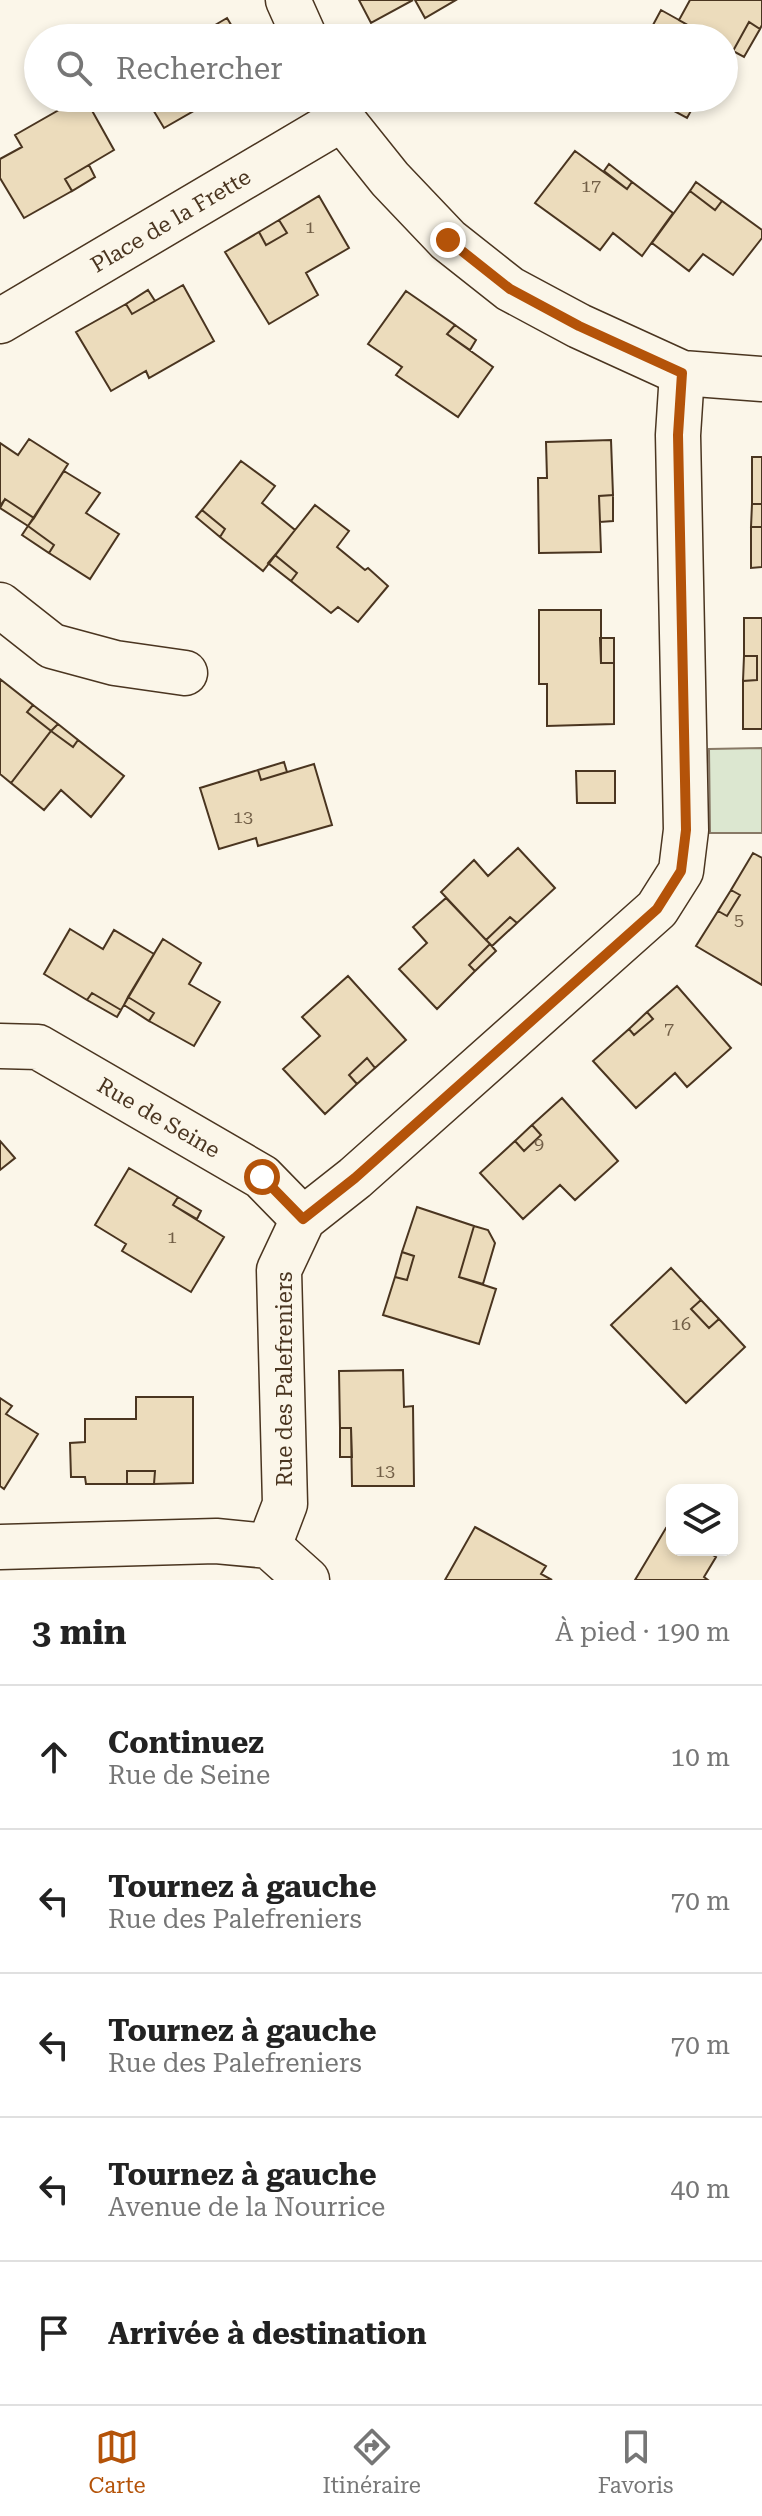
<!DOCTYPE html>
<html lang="fr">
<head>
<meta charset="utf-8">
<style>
  :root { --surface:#fff; --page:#f6f6f6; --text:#222; --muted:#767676; --line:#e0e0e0; --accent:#b45309 }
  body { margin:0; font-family:"Roboto Serif",serif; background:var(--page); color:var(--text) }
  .controls { position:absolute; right:24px; bottom:24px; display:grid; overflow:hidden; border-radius:16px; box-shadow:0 4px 12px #0003 }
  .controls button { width:72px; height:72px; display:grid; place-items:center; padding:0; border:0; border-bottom:2px solid var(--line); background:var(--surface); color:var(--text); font:40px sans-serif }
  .stop { position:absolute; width:24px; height:24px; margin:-18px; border:6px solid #b45309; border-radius:50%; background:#fff }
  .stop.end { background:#b45309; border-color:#fff; box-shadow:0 2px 8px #0008 }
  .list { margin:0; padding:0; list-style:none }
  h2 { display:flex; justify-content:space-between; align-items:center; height:104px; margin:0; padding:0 32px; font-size:34px }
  h2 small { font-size:26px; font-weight:400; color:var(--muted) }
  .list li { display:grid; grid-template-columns:52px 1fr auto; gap:24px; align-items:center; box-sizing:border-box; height:144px; padding:0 32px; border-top:2px solid var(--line) }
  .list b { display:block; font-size:30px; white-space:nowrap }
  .list p { margin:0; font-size:26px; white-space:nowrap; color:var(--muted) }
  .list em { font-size:26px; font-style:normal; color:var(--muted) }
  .icon { flex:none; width:44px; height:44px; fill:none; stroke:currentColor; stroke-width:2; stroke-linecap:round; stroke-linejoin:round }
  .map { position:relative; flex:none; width:762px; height:1580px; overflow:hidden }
  .search { position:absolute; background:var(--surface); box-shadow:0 4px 12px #0003; left:24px; right:24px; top:24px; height:88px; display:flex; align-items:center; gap:20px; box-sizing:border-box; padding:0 28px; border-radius:44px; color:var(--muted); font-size:30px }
  .sheet { height:824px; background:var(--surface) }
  nav { display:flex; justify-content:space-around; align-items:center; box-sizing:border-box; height:112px; border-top:2px solid var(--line); background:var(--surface); font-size:22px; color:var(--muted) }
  nav a { display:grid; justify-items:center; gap:4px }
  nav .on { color:var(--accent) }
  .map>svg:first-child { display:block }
</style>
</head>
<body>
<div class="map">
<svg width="762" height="1580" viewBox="0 0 762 1580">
  <rect width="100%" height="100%" fill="#fbf6e9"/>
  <!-- green -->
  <path fill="#dce7d0" stroke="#887966" stroke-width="2" d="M762 748V833H710L709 749Z"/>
  <!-- building -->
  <path fill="#ecdcbc" stroke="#4a3520" stroke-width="2" d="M359 0H413L371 23Z
    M415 0H456L425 18Z
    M690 0H762V25L760 29 749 22 733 51 724 46V38H711L679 20Z
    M661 10 679 20 711 38H646Z
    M227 18 239 38H193Z
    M749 22 760 29 744 57 733 51Z
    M172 28 177 38H154Z
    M80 98H85L114 150 65 179 72 191 24 218 0 178V159L22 147 15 135Z
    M146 98H191L197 109 164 128Z
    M191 98H215L197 109Z
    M650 98H698L687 118Z
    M575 151 627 189 632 182 673 213 642 256 613 233 600 250 535 203Z
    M609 164 632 182 627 189 604 171Z
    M89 165 95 177 72 191 65 179Z
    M696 182 722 201 715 210 690 191Z
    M690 191 715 210 722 201 762 230V238L733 275 703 254 689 271 652 243Z
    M319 196 349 248 306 273 318 295 269 324 225 252 259 232 266 245 287 233 279 220Z
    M279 220 287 233 266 245 259 232Z
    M183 285 214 341 149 378 146 371 111 391 76 332 126 304 132 314Z
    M148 290 155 301 132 314 126 304Z
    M406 291 455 325 447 334 493 367 458 417 396 375 402 367 368 344Z
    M455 325 476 340 470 350 447 334Z
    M29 439 68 464 34 518 5 499 0 506V443L18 455Z
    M611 440 613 495 599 496 601 552 539 553 538 478H547L546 442Z
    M752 457H762V504H752Z
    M241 461 275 486 262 503 295 530 263 571 220 537 225 529 202 510Z
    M64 471 100 493 86 513 119 534 90 579 49 553 54 545 28 526Z
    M613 495V521L600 522 599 496Z
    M5 499 34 518 28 526 0 508Z
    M752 504H762V527H751Z
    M315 505 349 531 337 547 365 570 368 568 388 586 358 622 338 607 331 613 291 581 297 573 275 555Z
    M202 510 225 529 220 537 196 517Z
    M28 526 54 545 49 553 22 535Z
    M751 527H762V567L751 568Z
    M275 555 297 573 291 581 268 563Z
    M539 610H601V663H614V724L547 726V684H539Z
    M744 618H762V729H743V681L757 680V656H744Z
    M600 638H614V663H601Z
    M744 656H757V680L743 681Z
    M0 679 33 705 27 712 51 731 11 783 0 774Z
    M33 705 58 724 51 731 27 712Z
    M58 724 78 740 73 747 51 731Z
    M51 731 73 747 78 740 124 776 91 817 61 790 44 810 11 783Z
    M284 762 287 772 261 780 258 770Z
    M314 764 332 825 258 846 256 838 219 849 200 788 258 770 261 780Z
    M576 771H615V803H577Z
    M518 848 555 888 517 923 510 917 486 940 441 892 474 860 488 876Z
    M753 853 762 858V985L696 946 718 911 727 916 740 895 731 890Z
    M731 890 740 895 727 916 718 911Z
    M446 898 490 944 469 965 475 971 437 1009 399 969 427 943 413 927Z
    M510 917 517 923 492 946 486 940Z
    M70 929 103 949 114 930 154 954 121 1010 92 993 87 1000 44 974Z
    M163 939 201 963 189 984 220 1002 194 1046 149 1021 154 1013 128 997Z
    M490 944 496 951 475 971 469 965Z
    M348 976 406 1040 375 1068 367 1058 349 1075 357 1084 325 1114 283 1069 320 1036 302 1017Z
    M677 986 731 1048 687 1087 675 1073 636 1108 593 1061 629 1029 634 1035 653 1019 647 1012Z
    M92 993 121 1010 117 1017 87 1000Z
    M128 997 154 1013 149 1021 124 1005Z
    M647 1012 653 1019 634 1035 629 1029Z
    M367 1058 375 1068 357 1084 349 1075Z
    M562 1098 618 1161 575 1200 560 1185 523 1219 480 1173 515 1141 524 1151 541 1135 532 1125Z
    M532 1125 541 1135 524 1151 515 1141Z
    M0 1141 15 1158 0 1170Z
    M129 1168 178 1197 173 1205 224 1237 191 1292 122 1251 126 1244 95 1225Z
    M178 1197 201 1211 197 1219 173 1205Z
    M417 1207 474 1226 459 1277 496 1289 479 1344 383 1315 395 1277 407 1280 414 1256 402 1252Z
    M474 1226 488 1230 495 1243 483 1284 459 1277Z
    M402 1252 414 1256 407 1280 395 1277Z
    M671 1268 701 1300 691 1309 709 1328 719 1319 745 1347 686 1403 611 1325Z
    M701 1300 719 1319 709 1328 691 1309Z
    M403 1370 404 1407 413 1406 414 1486H352L351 1428H340L339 1371Z
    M136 1397H193V1483L154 1484 155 1471H127V1484H86L85 1477H71L70 1443 85 1442V1419H136Z
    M0 1398 12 1406 6 1414 38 1434 4 1489 0 1486Z
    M340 1428H351L352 1457H340Z
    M127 1471H155L154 1484H127Z
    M475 1527 546 1566 541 1574 552 1580H445Z
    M666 1528 672 1531V1550H704L716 1557 704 1577 708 1580H635Z"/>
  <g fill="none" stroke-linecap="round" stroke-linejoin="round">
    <defs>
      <g id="minor">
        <path d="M288 0 305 38"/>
        <path d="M332 98 342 119 390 179 448 240 510 289 579 326 682 373 762 379"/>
        <path id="s1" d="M0 321 342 119"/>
        <path d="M0 605 52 646 115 663 185 673"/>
        <path id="s2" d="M0 1046 38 1047 262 1177 303 1219"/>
        <path d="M269 1546 285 1504 279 1270 303 1219 355 1178 657 909 681 871 686 830 678 435 682 373"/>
        <path d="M0 1547 216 1541 269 1546 307 1580"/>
      </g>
    </defs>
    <!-- minor casing -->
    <use href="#minor" stroke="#4a3520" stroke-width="47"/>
    <!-- minor -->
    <use href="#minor" stroke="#fbf6e9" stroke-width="44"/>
  </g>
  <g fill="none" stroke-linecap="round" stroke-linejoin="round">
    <!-- route -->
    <path stroke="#b45309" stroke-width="10" d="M262 1177 303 1219 355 1178 657 909 681 871 686 830 678 435 682 373 579 326 510 289 448 240"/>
  </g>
  <g text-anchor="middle" stroke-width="6" stroke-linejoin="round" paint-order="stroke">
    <!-- number labels -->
    <g font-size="18" fill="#725f47">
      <text x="591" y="192">17</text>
      <text x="310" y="233">1</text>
      <text x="243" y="823">13</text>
      <text x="739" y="926">5</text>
      <text x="669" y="1035">7</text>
      <text x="539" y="1150">9</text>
      <text x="172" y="1243">1</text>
      <text x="681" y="1330">16</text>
      <text x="385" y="1477">13</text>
    </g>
    <!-- street labels -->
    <g font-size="22" fill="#4a3520" stroke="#fbf6e9">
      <text dy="8" stroke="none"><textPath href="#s1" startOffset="198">Place de la Frette</textPath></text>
      <text dy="8" stroke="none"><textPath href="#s2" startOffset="178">Rue de Seine</textPath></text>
      <text transform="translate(284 1379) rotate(-90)" y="8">Rue des Palefreniers</text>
    </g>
  </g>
</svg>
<div class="controls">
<button><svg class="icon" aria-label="layers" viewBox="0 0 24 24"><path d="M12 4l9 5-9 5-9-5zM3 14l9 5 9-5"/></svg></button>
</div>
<div class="stop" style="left:262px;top:1177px"></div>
<div class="stop end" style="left:448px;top:240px"></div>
<div class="search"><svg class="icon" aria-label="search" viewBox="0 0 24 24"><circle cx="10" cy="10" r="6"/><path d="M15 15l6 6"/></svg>Rechercher</div>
</div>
<section class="sheet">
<h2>3 min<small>À pied · 190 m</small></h2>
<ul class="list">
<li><svg class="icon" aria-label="ahead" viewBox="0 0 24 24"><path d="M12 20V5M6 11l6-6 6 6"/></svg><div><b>Continuez</b><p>Rue de Seine</p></div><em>10 m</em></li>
<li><svg class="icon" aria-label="left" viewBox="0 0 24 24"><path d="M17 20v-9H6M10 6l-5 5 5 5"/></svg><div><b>Tournez à gauche</b><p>Rue des Palefreniers</p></div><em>70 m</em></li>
<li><svg class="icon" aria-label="left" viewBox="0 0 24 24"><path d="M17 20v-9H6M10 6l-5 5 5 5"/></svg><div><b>Tournez à gauche</b><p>Rue des Palefreniers</p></div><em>70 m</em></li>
<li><svg class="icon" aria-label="left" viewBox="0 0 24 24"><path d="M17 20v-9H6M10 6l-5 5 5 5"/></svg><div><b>Tournez à gauche</b><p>Avenue de la Nourrice</p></div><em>40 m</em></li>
<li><svg class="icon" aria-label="arrive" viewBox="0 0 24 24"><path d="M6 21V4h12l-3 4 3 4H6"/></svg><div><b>Arrivée à destination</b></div></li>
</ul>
</section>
<nav>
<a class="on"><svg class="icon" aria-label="map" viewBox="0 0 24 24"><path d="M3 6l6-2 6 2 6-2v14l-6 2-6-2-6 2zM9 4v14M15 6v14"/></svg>Carte</a>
<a><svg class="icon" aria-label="directions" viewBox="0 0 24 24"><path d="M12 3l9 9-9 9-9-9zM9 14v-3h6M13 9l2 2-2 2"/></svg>Itinéraire</a>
<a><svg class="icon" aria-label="saved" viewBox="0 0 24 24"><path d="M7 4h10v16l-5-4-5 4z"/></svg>Favoris</a>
</nav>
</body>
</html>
